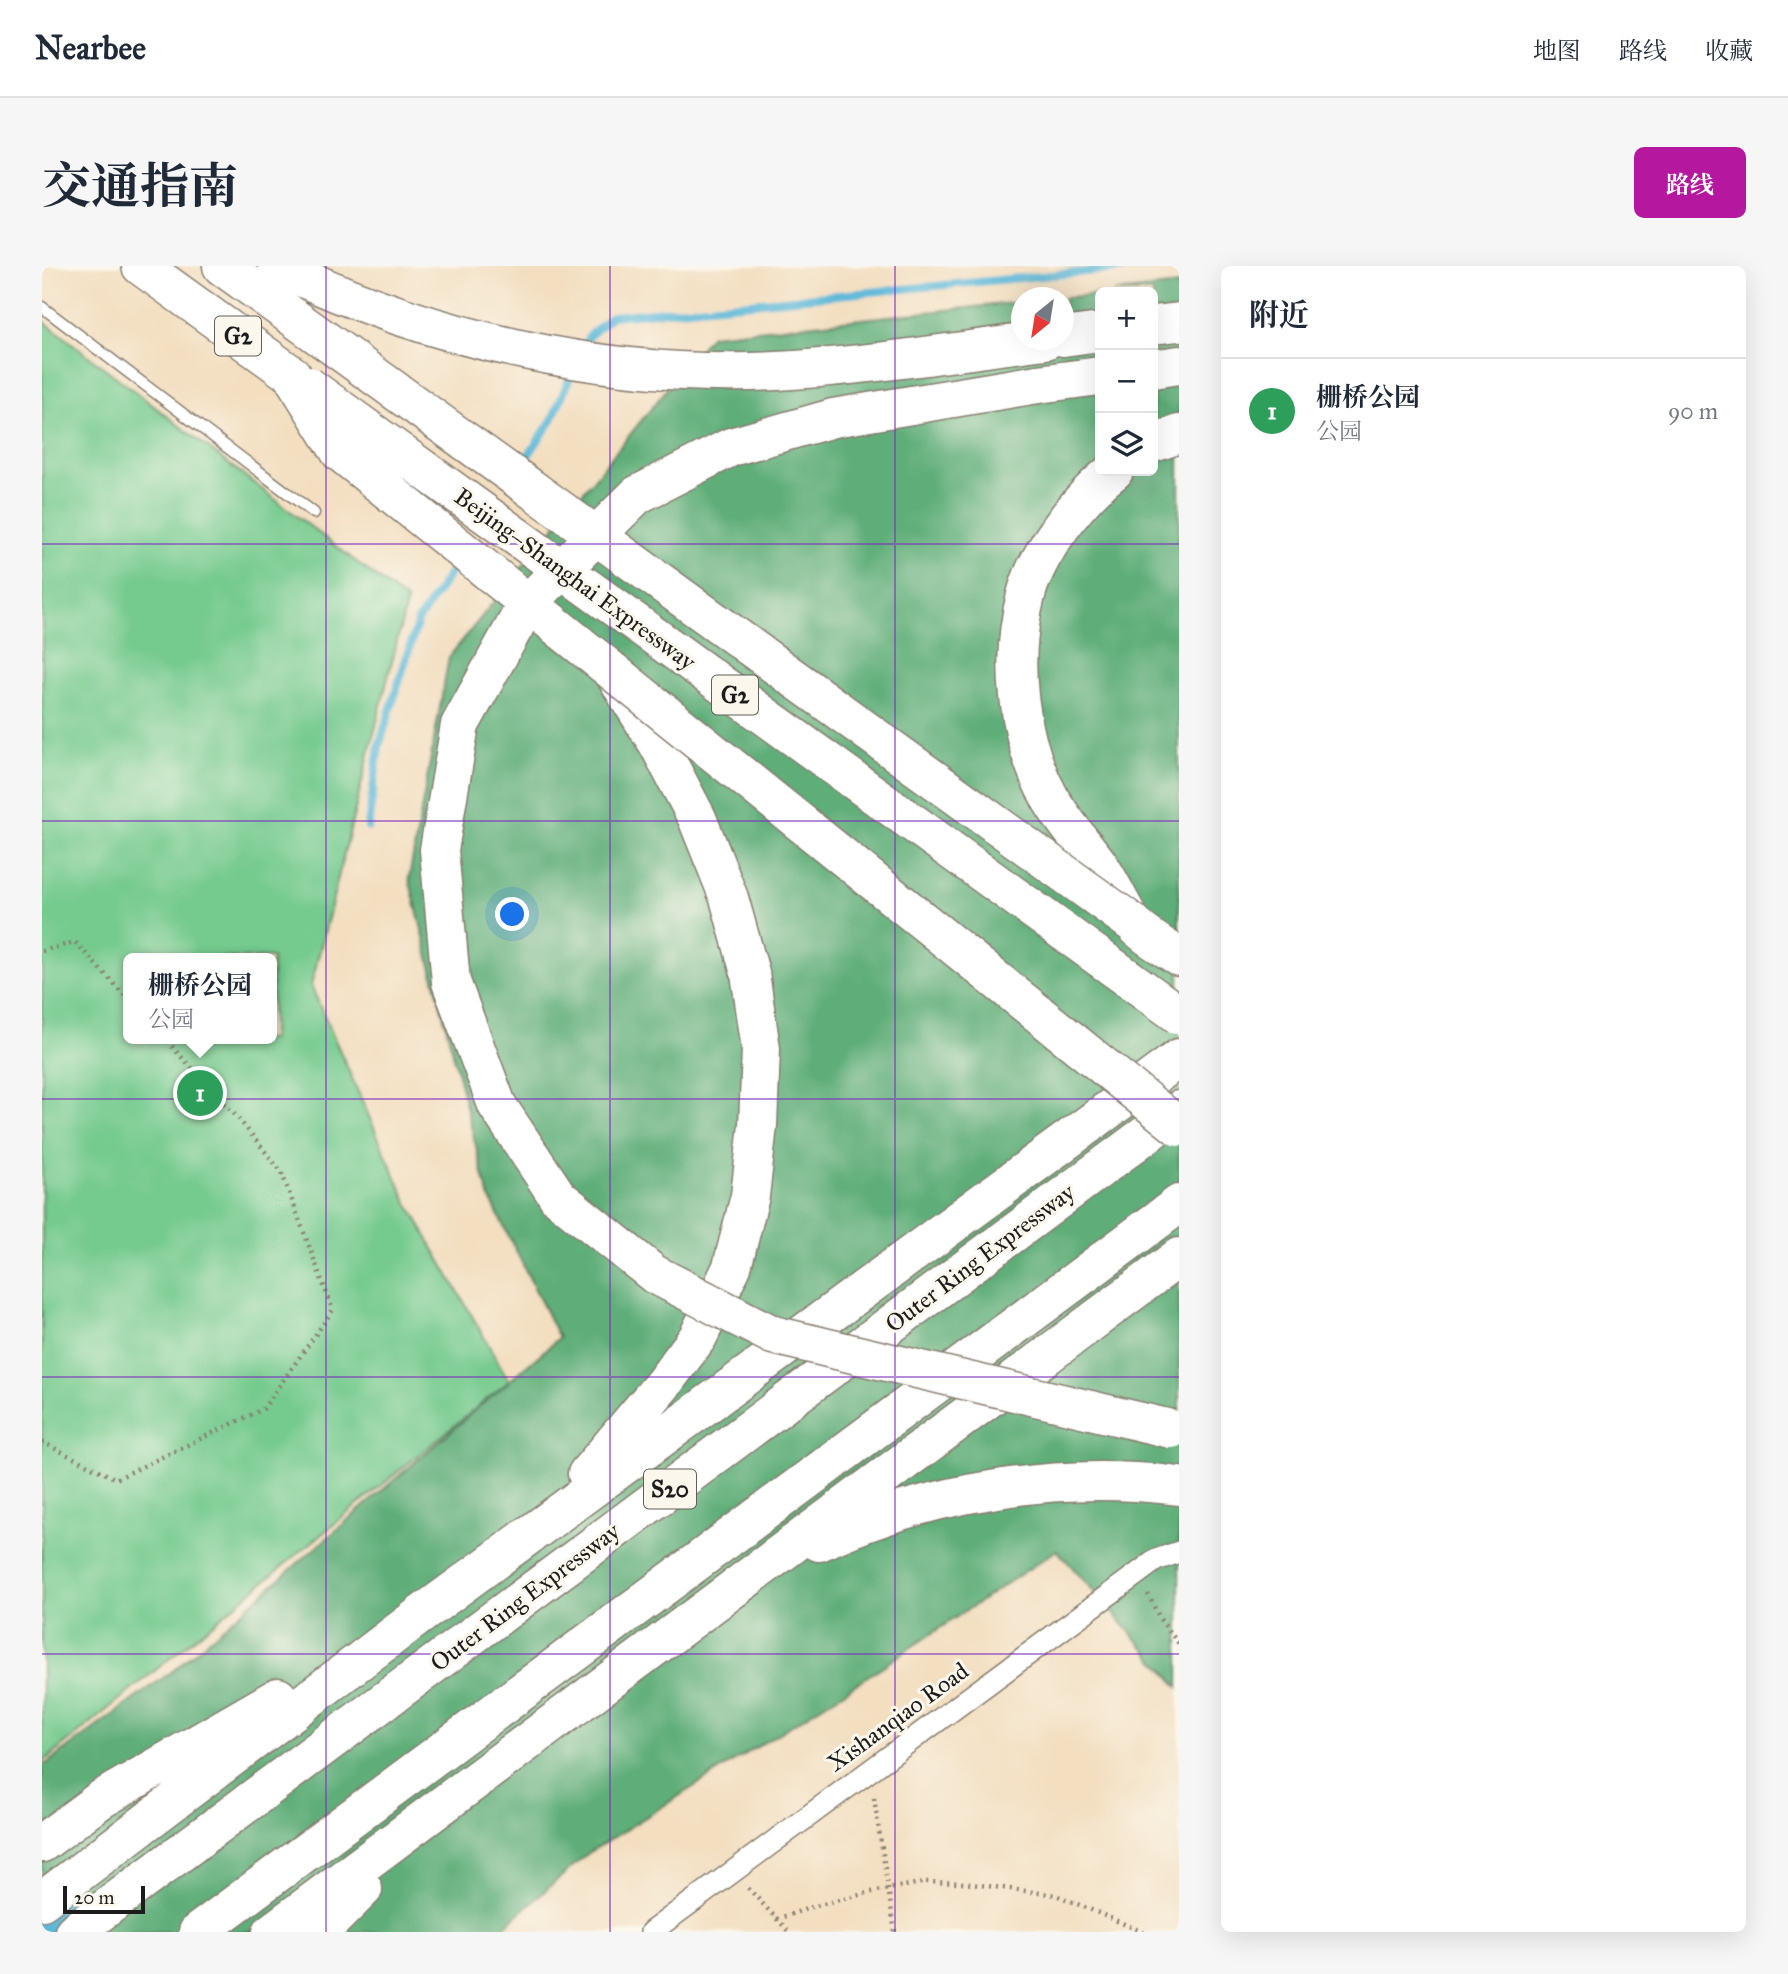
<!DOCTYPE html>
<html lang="zh">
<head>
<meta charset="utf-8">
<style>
  :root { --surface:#fff; --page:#f6f6f7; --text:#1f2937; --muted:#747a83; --line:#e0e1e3; --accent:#b5179e }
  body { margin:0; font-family:"IM FELL Great Primer","Noto Serif SC",serif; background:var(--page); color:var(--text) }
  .controls { position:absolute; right:21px; top:21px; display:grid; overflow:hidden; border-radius:10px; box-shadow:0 7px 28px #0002 }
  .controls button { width:63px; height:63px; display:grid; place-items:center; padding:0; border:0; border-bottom:2px solid var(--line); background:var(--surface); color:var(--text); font:35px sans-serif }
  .compass { position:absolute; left:969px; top:21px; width:63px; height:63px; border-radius:50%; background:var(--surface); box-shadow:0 7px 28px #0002; rotate:210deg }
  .scale { position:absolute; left:21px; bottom:18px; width:82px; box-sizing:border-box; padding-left:7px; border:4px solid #1c1c1c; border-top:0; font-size:19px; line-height:24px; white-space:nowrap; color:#1c1c1c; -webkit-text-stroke:5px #fbf7ec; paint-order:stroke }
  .you { position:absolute; left:471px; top:649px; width:24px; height:24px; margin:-18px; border:5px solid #fff; border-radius:50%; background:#1a73e8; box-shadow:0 0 0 10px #1a73e833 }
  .badge { display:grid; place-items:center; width:46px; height:46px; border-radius:50%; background:var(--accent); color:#fff; font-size:23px; font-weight:700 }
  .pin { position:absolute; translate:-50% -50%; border:4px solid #fff; box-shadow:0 2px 7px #0006 }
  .popup { position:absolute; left:81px; top:687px; width:154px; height:91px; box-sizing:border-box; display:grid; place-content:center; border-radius:10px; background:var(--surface); filter:drop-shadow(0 2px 5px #0005); font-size:23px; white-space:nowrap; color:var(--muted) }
  .popup b { font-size:26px; color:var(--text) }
  .popup::after { content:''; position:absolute; left:50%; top:100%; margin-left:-14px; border:14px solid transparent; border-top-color:var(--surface) }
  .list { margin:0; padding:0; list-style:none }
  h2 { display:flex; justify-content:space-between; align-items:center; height:91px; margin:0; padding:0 28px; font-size:30px }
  h2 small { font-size:23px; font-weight:400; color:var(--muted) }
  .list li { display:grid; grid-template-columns:46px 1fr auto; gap:21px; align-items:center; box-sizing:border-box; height:105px; padding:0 28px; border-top:2px solid var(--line) }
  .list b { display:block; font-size:26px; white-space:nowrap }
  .list p { margin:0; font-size:23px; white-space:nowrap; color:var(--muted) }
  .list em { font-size:23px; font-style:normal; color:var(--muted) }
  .icon { flex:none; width:38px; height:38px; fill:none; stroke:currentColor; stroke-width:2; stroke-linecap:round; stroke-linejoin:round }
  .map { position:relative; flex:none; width:1137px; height:1666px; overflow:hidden; border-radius:10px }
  header { display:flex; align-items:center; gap:42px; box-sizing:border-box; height:98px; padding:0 35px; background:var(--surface); border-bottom:2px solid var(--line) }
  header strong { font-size:33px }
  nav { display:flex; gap:38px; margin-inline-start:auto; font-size:24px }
  .intro { display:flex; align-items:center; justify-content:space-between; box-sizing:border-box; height:168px; padding:0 42px }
  h1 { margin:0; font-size:49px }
  .button { padding:18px 32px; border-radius:10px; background:var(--accent); color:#fff; font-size:24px; font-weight:700 }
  main { display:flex; gap:42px; padding:0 42px }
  aside { flex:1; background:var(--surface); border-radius:10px; box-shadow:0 7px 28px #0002 }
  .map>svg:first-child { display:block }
</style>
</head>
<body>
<header>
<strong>Nearbee</strong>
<nav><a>地图</a><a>路线</a><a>收藏</a></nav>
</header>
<div class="intro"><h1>交通指南</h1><a class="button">路线</a></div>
<main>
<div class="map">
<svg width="1137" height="1666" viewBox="0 0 1137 1666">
  <rect width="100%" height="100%" fill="#fbf7ec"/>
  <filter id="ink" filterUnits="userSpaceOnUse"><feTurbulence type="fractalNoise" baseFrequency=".0143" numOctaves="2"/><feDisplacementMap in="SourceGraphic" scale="14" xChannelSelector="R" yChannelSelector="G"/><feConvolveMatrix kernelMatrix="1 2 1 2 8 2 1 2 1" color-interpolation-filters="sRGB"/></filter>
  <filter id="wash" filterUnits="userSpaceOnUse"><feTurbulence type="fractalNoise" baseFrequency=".00686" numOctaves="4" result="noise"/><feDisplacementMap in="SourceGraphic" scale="28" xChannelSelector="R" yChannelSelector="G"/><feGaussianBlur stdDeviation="1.57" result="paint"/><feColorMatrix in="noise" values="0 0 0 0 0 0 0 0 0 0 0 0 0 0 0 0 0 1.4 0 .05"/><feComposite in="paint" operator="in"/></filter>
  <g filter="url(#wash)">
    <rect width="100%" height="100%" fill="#f3dec0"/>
    <!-- green -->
    <path fill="#74ca8e" stroke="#487355" stroke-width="2" fill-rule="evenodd" d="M0 54 365 335 269 720 364 934 467 1115 0 1497ZM86 692H230V773H86Z"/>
    <!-- forest -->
    <path fill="#5fae79" stroke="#3e654a" stroke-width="2" d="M1137 19V1421L1015 1284 802 1426 545 1588 456 1666H0V1501L133 1403 517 1072 446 928 367 612 407 391 669 69 979 36V74H1021L1022 32 1058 28V205H1111V26H1072Z"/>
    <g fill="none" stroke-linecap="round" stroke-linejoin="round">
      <!-- stream -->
      <path stroke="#5ab7d8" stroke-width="8" d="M541 83 547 70 570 50 1108 0
        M477 203 510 154 531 104
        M326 561 337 480 376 355 416 295"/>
      <!-- river -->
      <path stroke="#5ab7d8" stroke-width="49" d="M0 1643 20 1666"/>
    </g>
  </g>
  <g filter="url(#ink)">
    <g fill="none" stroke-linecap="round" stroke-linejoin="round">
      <defs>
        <path id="lane" d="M0 41 272 247"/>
        <path id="street" d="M609 1666 1114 1294 1137 1286"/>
        <path id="highway" d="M99 0 250 109
          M180 0 491 224
          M235 0C386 73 567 114 735 105 825 100 915 85 1004 74
          M1111 59 1137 56
          M1021 71 1058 66
          M1111 103 1137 99
          M996 118 1058 110
          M1111 177 1137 168
          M1072 205C1037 231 995 287 984 329 967 394 975 473 1008 532 1021 555 1039 575 1055 596 1069 615 1077 637 1090 656 1099 668 1124 682 1137 691
          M545 1208 621 1118 656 1071 690 1001 708 930 716 859 719 783 708 707 687 632 655 552 616 478 574 411
          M777 1276C888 1225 1016 1205 1137 1220
          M0 1577 58 1534 236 1431
          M0 1635 377 1350 1137 792
          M32 1666 1137 844
          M156 1666 1137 938
          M230 1666 1137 991
          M278 1666 321 1623"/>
      </defs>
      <!-- lane casing -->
      <use href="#lane" stroke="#887d6e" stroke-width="13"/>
      <!-- street casing -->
      <use href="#street" stroke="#887d6e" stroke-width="24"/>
      <!-- highway casing -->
      <use href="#highway" stroke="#887d6e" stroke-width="41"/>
      <!-- path -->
      <path stroke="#887d6e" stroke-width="4.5" stroke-dasharray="2 5" stroke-linecap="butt" d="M0 685 33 676 86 733
        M0 1176 74 1213 221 1143 291 1044 239 905 195 851 123 773
        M1106 1328 1118 1353 1137 1378
        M832 1532 853 1666
        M706 1622 747 1666
        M735 1653 773 1640 830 1626 884 1616 922 1617 1014 1629 1101 1666"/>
      <!-- lane -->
      <use href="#lane" stroke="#fff" stroke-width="10"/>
      <!-- street -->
      <use href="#street" stroke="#fff" stroke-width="21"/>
      <!-- highway -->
      <use href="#highway" stroke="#fff" stroke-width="38"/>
      <defs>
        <path id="highway-bridge" d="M250 109 298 186 1137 861
          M996 118 791 152 689 181 595 229 485 338 418 459 397 584 409 716 455 839 516 931 612 1008 731 1069 1129 1163
          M266 120 1137 749
          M491 224 1092 658"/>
      </defs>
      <!-- highway-bridge casing -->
      <use href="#highway-bridge" stroke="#887d6e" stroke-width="41" stroke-linecap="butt"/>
      <!-- highway-bridge -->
      <use href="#highway-bridge" stroke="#fff" stroke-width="38"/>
    </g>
  </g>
  <!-- grid -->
  <path fill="none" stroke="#7b2cbf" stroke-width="2" stroke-opacity="0.55" d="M284 0V1666M568 0V1666M853 0V1666M0 278H1137M0 555H1137M0 833H1137M0 1111H1137M0 1388H1137"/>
  <g text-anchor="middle" stroke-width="6" stroke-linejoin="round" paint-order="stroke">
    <!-- shield labels -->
    <g fill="#fbf7ec" stroke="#5f5e5a" stroke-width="2">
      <rect x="173" y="50.5" width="46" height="39" rx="5"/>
      <rect x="670" y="409.5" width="46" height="39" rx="5"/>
      <rect x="602" y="1203.5" width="52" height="39" rx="5"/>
    </g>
    <g font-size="23" font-weight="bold" fill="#1c1c1c">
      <text x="196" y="78">G2</text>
      <text x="693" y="437">G2</text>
      <text x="628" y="1231">S20</text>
    </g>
    <!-- street labels -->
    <g font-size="24" fill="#1c1c1c" stroke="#fbf7ec">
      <text transform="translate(533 313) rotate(36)" y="8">Beijing–Shanghai Expressway</text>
      <text transform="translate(938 992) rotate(-37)" y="8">Outer Ring Expressway</text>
      <text transform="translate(483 1331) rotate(-37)" y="8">Outer Ring Expressway</text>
      <text transform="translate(856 1451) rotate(-36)" y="8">Xishanqiao Road</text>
    </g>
  </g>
</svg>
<div class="controls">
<button>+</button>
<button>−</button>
<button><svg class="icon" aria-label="layers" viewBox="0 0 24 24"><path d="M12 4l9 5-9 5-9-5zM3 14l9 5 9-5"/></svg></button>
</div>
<svg class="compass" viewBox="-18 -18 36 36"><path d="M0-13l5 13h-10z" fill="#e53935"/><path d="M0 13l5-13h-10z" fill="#747a83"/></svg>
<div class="scale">20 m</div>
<div class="you"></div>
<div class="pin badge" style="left:158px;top:827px;background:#2e9e5b">1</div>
<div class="popup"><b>栅桥公园</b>公园</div>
</div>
<aside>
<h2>附近<small></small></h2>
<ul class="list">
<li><span class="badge" style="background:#2e9e5b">1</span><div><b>栅桥公园</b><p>公园</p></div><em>90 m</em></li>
</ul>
</aside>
</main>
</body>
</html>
